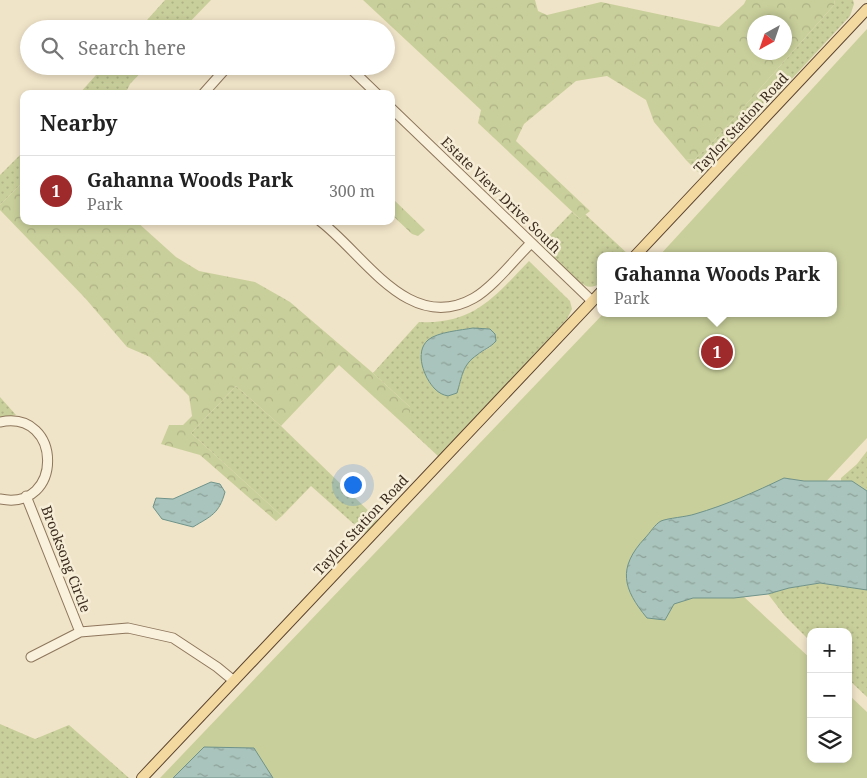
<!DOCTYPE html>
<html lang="en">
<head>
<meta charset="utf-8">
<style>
  :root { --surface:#fff; --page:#f2f2f2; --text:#222; --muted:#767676; --line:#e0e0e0; --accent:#9e2a2b }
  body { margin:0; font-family:"Noto Serif",serif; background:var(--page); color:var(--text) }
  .controls { position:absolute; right:15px; bottom:15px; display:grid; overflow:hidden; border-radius:10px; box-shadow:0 2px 8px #0003 }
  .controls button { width:45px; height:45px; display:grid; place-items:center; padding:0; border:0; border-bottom:1px solid var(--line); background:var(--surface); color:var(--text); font:25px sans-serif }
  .compass { position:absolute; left:747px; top:15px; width:45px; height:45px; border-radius:50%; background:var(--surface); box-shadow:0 2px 8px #0003; rotate:220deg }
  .you { position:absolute; left:352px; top:484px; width:18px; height:18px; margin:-12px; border:4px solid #fff; border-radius:50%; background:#1a73e8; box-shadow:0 0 0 8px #1a73e833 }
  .badge { display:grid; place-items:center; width:32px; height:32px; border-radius:50%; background:var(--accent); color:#fff; font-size:16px; font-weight:700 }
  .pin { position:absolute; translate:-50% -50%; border:2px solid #fff; box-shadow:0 1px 5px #0006 }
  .popup { position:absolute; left:597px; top:252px; width:240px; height:65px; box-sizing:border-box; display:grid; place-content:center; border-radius:10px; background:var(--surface); filter:drop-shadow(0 1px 4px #0005); font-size:16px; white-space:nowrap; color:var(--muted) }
  .popup b { font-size:19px; color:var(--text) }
  .popup::after { content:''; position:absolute; left:50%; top:100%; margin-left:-10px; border:10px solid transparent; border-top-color:var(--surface) }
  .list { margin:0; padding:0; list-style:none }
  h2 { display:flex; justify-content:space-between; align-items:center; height:65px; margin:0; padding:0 20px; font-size:21px }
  h2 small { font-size:16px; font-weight:400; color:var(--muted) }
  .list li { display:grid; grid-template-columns:32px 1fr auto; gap:15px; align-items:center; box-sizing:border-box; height:70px; padding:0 20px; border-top:1px solid var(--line) }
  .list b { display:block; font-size:19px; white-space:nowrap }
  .list p { margin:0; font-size:16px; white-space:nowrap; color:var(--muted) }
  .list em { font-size:16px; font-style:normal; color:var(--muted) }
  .icon { flex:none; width:28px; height:28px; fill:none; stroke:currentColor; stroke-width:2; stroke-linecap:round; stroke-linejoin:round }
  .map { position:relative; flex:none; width:867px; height:778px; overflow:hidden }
  .search { position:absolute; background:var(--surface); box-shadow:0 2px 8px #0003; left:20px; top:20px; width:375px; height:55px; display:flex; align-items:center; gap:12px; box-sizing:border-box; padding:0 18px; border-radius:28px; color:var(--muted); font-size:19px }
  .panel { position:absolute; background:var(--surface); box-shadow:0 2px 8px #0003; left:20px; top:90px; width:375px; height:135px; border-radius:10px }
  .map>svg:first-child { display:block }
</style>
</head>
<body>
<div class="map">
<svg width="867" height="778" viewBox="0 0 867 778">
  <defs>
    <pattern id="grass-dots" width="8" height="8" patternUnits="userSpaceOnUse" patternTransform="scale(1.25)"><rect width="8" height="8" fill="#c9cf9b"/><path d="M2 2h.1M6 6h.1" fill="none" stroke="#aeb285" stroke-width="1.8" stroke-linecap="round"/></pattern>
    <pattern id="forest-crowns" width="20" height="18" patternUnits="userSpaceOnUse" patternTransform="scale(1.25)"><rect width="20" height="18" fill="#c9cf9b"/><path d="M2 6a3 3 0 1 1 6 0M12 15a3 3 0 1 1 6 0" fill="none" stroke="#aeb285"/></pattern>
    <pattern id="water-ripples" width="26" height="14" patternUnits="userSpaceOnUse" patternTransform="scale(1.25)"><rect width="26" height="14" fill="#a9c4bc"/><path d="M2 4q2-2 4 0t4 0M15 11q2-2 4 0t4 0" fill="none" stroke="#8ba098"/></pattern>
  </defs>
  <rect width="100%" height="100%" fill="#f0e4c8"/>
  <!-- grass -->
  <path fill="url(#grass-dots)" fill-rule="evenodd" d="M165 0H211L183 29H139Z
    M835 0H853L854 4 850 16 702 176 686 160 695 159 709 146 834 5Z
    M104 66H147L130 84 125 94H79Z
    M24 151V181L0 205V175Z
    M572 212 580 219 585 214 629 255 601 256V283C596 286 591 288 586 286 573 280 552 255 541 244Z
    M529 261 570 301 572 309 567 319 439 457 410 430V407L373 373 419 322C474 325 495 296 529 261ZM491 347C463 361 465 365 457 393L420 354Z
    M236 386 281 426 379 521 365 534 311 486 282 516 191 433Z
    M0 397 16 415 0 419Z
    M867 451V491L852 481H841V478L857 464Z
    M820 583 867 590V697L848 679V632H811V642L784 615 768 594 789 588Z
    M0 724 35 739 69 725 129 778H0Z"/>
  <!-- forest -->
  <path fill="url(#forest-crowns)" fill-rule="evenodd" d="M363 0H535L538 11 547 15 601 2 719 27 744 4 746 0H835L834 5 709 146 695 159 686 160 654 122 646 100 607 76 576 81 524 124 516 141 590 211 580 219 478 123 481 110ZM754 22H784V52H754Z
    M24 181V221H136L176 257 199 271 255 282 290 302 373 373 410 407V430L339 365 281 426 236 386 191 433 282 516 276 521 200 455 161 444 169 425H183L192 416 189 396 150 357 127 347 85 298 0 210V205Z
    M391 197 425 230 418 236 412 234 391 214Z"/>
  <!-- green -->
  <path fill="#c9cf9b" d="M867 29V438L730 584 811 659V759H848V694L867 712V778H160L604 313H833V256H659Z"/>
  <!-- water -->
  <path fill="url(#water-ripples)" stroke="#6f938a" d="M473 328 490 329 495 334 496 341C490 348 484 349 477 355 462 365 462 377 457 393L448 396C443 395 439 393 435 389 424 378 414 352 428 340 437 332 462 330 473 328Z
    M784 478 804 481H852L867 491V590L820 583 789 588 768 594 734 598H693L674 604 665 620 647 618C623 589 617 568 645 538 650 533 655 524 661 521 668 518 686 517 695 514 726 505 755 492 784 478Z
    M211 482 220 484 225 492C219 514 211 516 193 527L162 519 153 507 156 498 173 499Z
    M204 747 254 748 273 778H173Z"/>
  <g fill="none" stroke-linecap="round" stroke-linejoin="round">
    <defs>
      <path id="minor" d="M348 66 377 94
        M203 94 228 66
        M391 108 592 301
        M320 221C364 254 409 335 474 298 493 287 515 259 531 243
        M0 422C63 409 64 512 0 499
        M26 496 80 632
        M31 657 80 632 128 628 173 638 217 667 234 681"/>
      <path id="major" d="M635 256 867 9
        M142 778 601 292"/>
    </defs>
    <!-- minor casing -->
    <use href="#minor" stroke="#8d765c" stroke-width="11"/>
    <!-- major casing -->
    <use href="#major" stroke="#5b4430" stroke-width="12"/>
    <!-- minor -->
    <use href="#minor" stroke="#faf1dc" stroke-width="9"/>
    <!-- major -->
    <use href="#major" stroke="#f3d9a0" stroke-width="10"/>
  </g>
  <g text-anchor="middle" stroke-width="5" stroke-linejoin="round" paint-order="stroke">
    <!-- street labels -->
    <g font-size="14" fill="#3d2e20" stroke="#f7eed8">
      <text transform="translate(741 123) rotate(-47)" y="5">Taylor Station Road</text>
      <text transform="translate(501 195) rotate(44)" y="5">Estate View Drive South</text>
      <text transform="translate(361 525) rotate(-47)" y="5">Taylor Station Road</text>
      <text transform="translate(66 559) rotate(69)" y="5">Brooksong Circle</text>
    </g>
  </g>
</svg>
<div class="controls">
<button>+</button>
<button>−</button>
<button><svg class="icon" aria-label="layers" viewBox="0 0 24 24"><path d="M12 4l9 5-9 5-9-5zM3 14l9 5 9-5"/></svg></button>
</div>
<svg class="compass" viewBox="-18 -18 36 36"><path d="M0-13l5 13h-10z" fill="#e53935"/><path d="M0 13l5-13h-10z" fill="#767676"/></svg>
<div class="you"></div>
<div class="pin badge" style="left:717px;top:352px">1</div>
<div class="popup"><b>Gahanna Woods Park</b>Park</div>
<div class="search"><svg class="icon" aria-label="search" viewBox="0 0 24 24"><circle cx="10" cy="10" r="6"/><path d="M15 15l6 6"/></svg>Search here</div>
<section class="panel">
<h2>Nearby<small></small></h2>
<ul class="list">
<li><span class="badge">1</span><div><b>Gahanna Woods Park</b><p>Park</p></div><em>300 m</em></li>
</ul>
</section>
</div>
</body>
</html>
